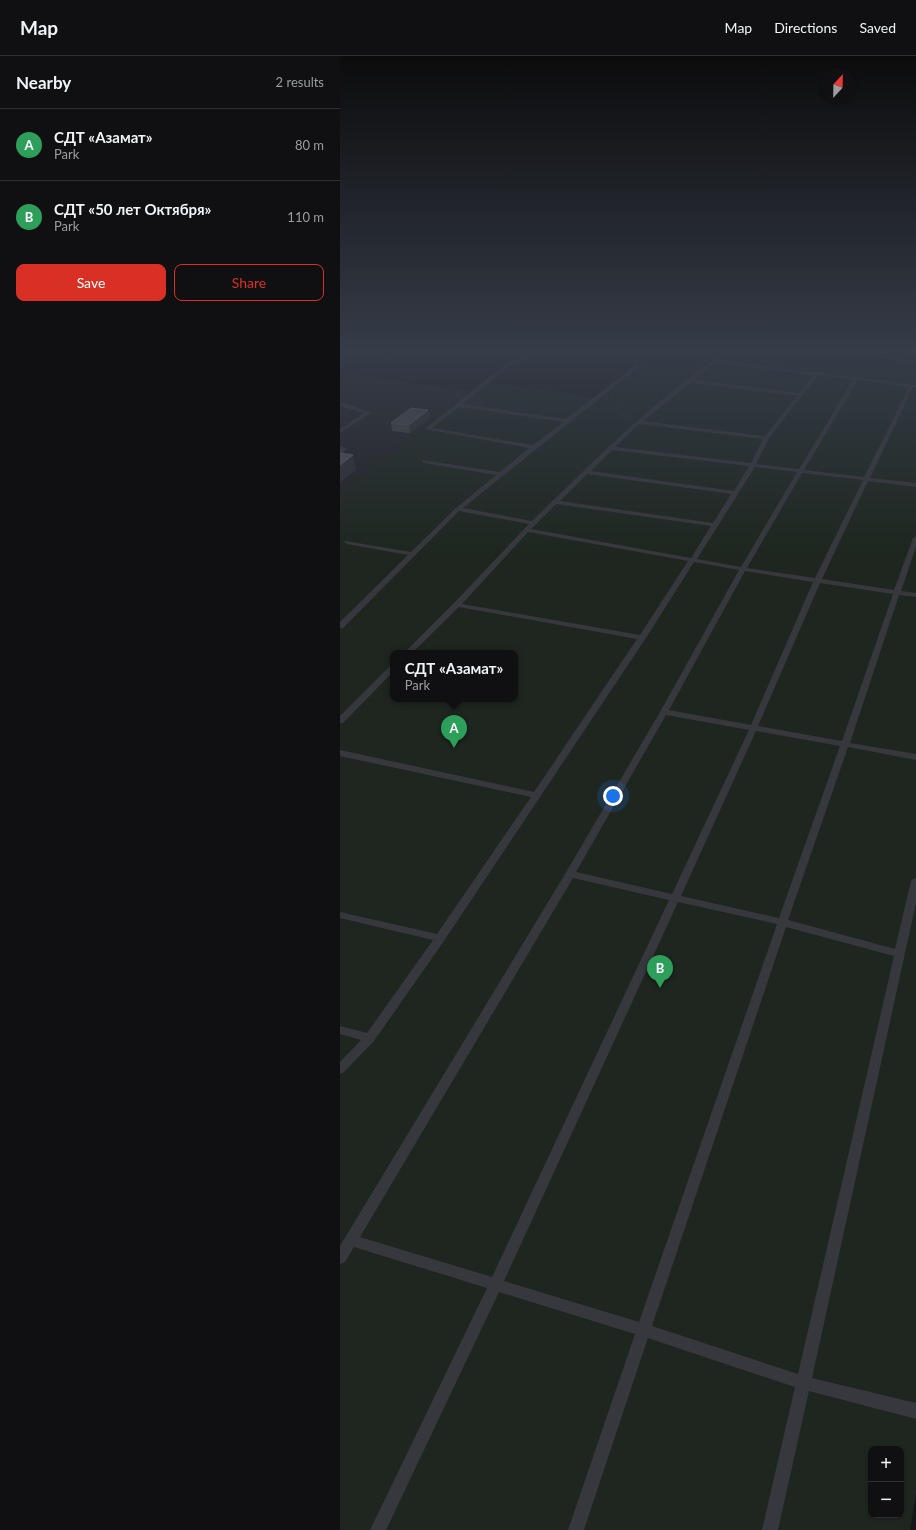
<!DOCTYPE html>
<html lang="en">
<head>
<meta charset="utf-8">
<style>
  :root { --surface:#101012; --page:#1e1e20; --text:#f1f3f6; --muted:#9c9d9f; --line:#303032; --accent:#d93025 }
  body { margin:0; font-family:Lato,sans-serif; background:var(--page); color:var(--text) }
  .controls { position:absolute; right:12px; bottom:12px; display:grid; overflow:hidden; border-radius:8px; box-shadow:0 1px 3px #0004 }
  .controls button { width:36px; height:36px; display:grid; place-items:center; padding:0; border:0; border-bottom:1px solid var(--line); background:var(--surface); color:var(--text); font:20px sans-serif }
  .compass { position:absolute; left:480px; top:12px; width:36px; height:36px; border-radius:50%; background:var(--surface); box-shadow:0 1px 3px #0004; rotate:22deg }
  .you { position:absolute; left:273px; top:740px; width:14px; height:14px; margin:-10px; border:3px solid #fff; border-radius:50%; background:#1a73e8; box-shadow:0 0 0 6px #1a73e833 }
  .badge { display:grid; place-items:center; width:26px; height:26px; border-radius:50%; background:var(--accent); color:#fff; font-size:13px; font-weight:700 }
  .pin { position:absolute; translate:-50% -33px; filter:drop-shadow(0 1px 2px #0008) }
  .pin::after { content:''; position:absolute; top:21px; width:14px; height:12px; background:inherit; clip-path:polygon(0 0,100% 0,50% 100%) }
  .popup { position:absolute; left:50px; top:594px; width:128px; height:52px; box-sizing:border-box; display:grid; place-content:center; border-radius:8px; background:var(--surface); filter:drop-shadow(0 1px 3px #0005); font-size:13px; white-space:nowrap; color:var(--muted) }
  .popup b { font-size:15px; color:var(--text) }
  .popup::after { content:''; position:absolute; left:50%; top:100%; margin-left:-8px; border:8px solid transparent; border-top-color:var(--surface) }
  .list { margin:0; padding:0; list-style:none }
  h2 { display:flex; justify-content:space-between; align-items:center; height:52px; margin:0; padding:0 16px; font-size:17px }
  h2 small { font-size:13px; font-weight:400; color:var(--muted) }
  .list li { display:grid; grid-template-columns:26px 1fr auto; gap:12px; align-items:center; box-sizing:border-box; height:72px; padding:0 16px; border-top:1px solid var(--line) }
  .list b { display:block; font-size:15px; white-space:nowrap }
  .list p { margin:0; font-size:13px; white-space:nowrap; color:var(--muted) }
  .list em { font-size:13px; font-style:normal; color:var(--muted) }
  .actions { display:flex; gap:8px; padding:12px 16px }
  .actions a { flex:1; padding:9px 0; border:1px solid var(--accent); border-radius:8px; text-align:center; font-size:14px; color:var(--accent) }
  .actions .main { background:var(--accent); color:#fff }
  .map { position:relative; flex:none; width:576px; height:1474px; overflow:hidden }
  header { display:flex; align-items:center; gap:24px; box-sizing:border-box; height:56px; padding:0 20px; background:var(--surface); border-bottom:1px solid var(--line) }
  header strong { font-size:19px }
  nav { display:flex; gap:22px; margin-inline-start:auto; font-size:14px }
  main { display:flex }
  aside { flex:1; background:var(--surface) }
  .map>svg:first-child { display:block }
</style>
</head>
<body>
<header>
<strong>Map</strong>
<nav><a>Map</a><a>Directions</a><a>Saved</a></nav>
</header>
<main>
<aside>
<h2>Nearby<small>2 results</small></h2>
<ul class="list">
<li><span class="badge" style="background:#2e9e5b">A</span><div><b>СДТ «Азамат»</b><p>Park</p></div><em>80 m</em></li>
<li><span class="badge" style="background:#2e9e5b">B</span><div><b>СДТ «50 лет Октября»</b><p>Park</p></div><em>110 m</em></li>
</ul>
<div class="actions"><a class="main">Save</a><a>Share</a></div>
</aside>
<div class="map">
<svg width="576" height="1474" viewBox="0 0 576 1474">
  <rect width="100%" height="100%" fill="#161618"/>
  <!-- built -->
  <path fill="#222225" d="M0 318 25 321 130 335 0 435Z"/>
  <!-- green -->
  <path fill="#1e261f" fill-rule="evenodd" d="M36 293H116L27 305 0 306V300Z
    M323 293H576V1438L570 1474H0V435L142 325 257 342ZM53 597H175V643H53ZM531 1393H561V1459H531Z"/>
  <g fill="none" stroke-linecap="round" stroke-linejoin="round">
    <!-- path -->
    <path stroke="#3d3f44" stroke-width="1.5" stroke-dasharray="1 2" stroke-linecap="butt" d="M308 294 327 299 360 303
      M298 303 297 298 308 294
      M0 310 128 293
      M272 340 277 354 288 363"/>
    <!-- lane -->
    <path fill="#37383d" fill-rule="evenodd" d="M190 293H195L185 304 171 309 122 348 226 363 296 309 300 310 123 452 192 465C255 404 316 342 389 293H395L379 304 576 329V331H573L530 422 576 427V431L528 425 482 523 554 534 573 482 576 480V491L561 535 576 537V541L559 539 510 687 576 698V704L508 691 448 864 555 893 571 825 573 823 576 822V847L472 1322 576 1347V1363L469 1335 438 1474H422L455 1331 308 1282 244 1474H228L295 1278 159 1236 46 1474H30L147 1232 14 1191 5 1206 0 1208V1190L225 818 320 656 399 514 354 506 306 582 104 885 34 985 4 1016 0 1018V1006L21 984 0 978V970L27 977 93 884 0 862V856L97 878 191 741 0 700V694L194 736 297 583 119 551 72 597H64L114 547 189 468 119 455 3 572H0V566L68 499 7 488 4 486 5 485 71 496 116 452 156 419 84 407 82 406V404L160 416 189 392 85 373 167 307 181 302ZM376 307 474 319 459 337 354 324ZM478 319 513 324 459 413 416 408 429 382ZM518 324 569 331 524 421 464 414ZM351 327 457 340 425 380 303 365ZM119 351 223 366 193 389 92 372ZM299 368 423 383 411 407 275 391ZM272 394 409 410 394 435 251 415ZM415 411 457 416 401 511 357 503ZM462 417 523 424 475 522 407 512ZM247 418 391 438 373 467 220 445ZM216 448 371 470 351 502 191 473ZM188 476 348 505 300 579 122 548ZM405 515 473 526 411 669 329 654ZM480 527 553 538 502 685 418 670ZM326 659 409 674 332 838 236 816ZM416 675 500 690 439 862 341 840ZM233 822 329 844 152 1221 20 1181ZM338 846 437 868 299 1266 164 1225ZM446 871 554 900 458 1318 312 1270Z
      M236 293 261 296 286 293C272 302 250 301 236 293Z
      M467 293H483L576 305V307Z
      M0 346 30 356 31 357 0 377V373L24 357 0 350Z
      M0 390 7 393 0 399Z
      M50 610H53V616L3 667H0V660Z"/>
    <!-- primary -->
    <path fill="#53555c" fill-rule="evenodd" d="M0 293H7L0 297Z"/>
  </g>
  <!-- wall -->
  <path fill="#47494d" d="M88 354 89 362 70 377 52 375 51 367Z"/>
  <!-- shaded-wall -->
  <path fill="#2f3033" d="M88 354 89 362 70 377 69 369Z
    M13 399 16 414 0 426V409Z"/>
  <!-- building -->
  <path fill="#525359" stroke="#5f6168" d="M71 352 88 354 69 369 51 367Z
    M0 397 13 399 0 409Z"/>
  <!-- sky -->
  <linearGradient id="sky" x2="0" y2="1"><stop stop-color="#0c0c0d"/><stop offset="0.59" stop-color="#363c48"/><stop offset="1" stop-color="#363c48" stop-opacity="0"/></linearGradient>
  <rect width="576" height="500" fill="url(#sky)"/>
</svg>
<div class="controls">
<button>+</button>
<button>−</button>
</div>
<svg class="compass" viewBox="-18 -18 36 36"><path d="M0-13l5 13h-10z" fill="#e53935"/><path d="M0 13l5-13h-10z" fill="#9c9d9f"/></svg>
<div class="you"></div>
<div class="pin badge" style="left:114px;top:692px;background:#2e9e5b">A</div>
<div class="popup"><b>СДТ «Азамат»</b>Park</div>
<div class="pin badge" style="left:320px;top:932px;background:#2e9e5b">B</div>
</div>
</main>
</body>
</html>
